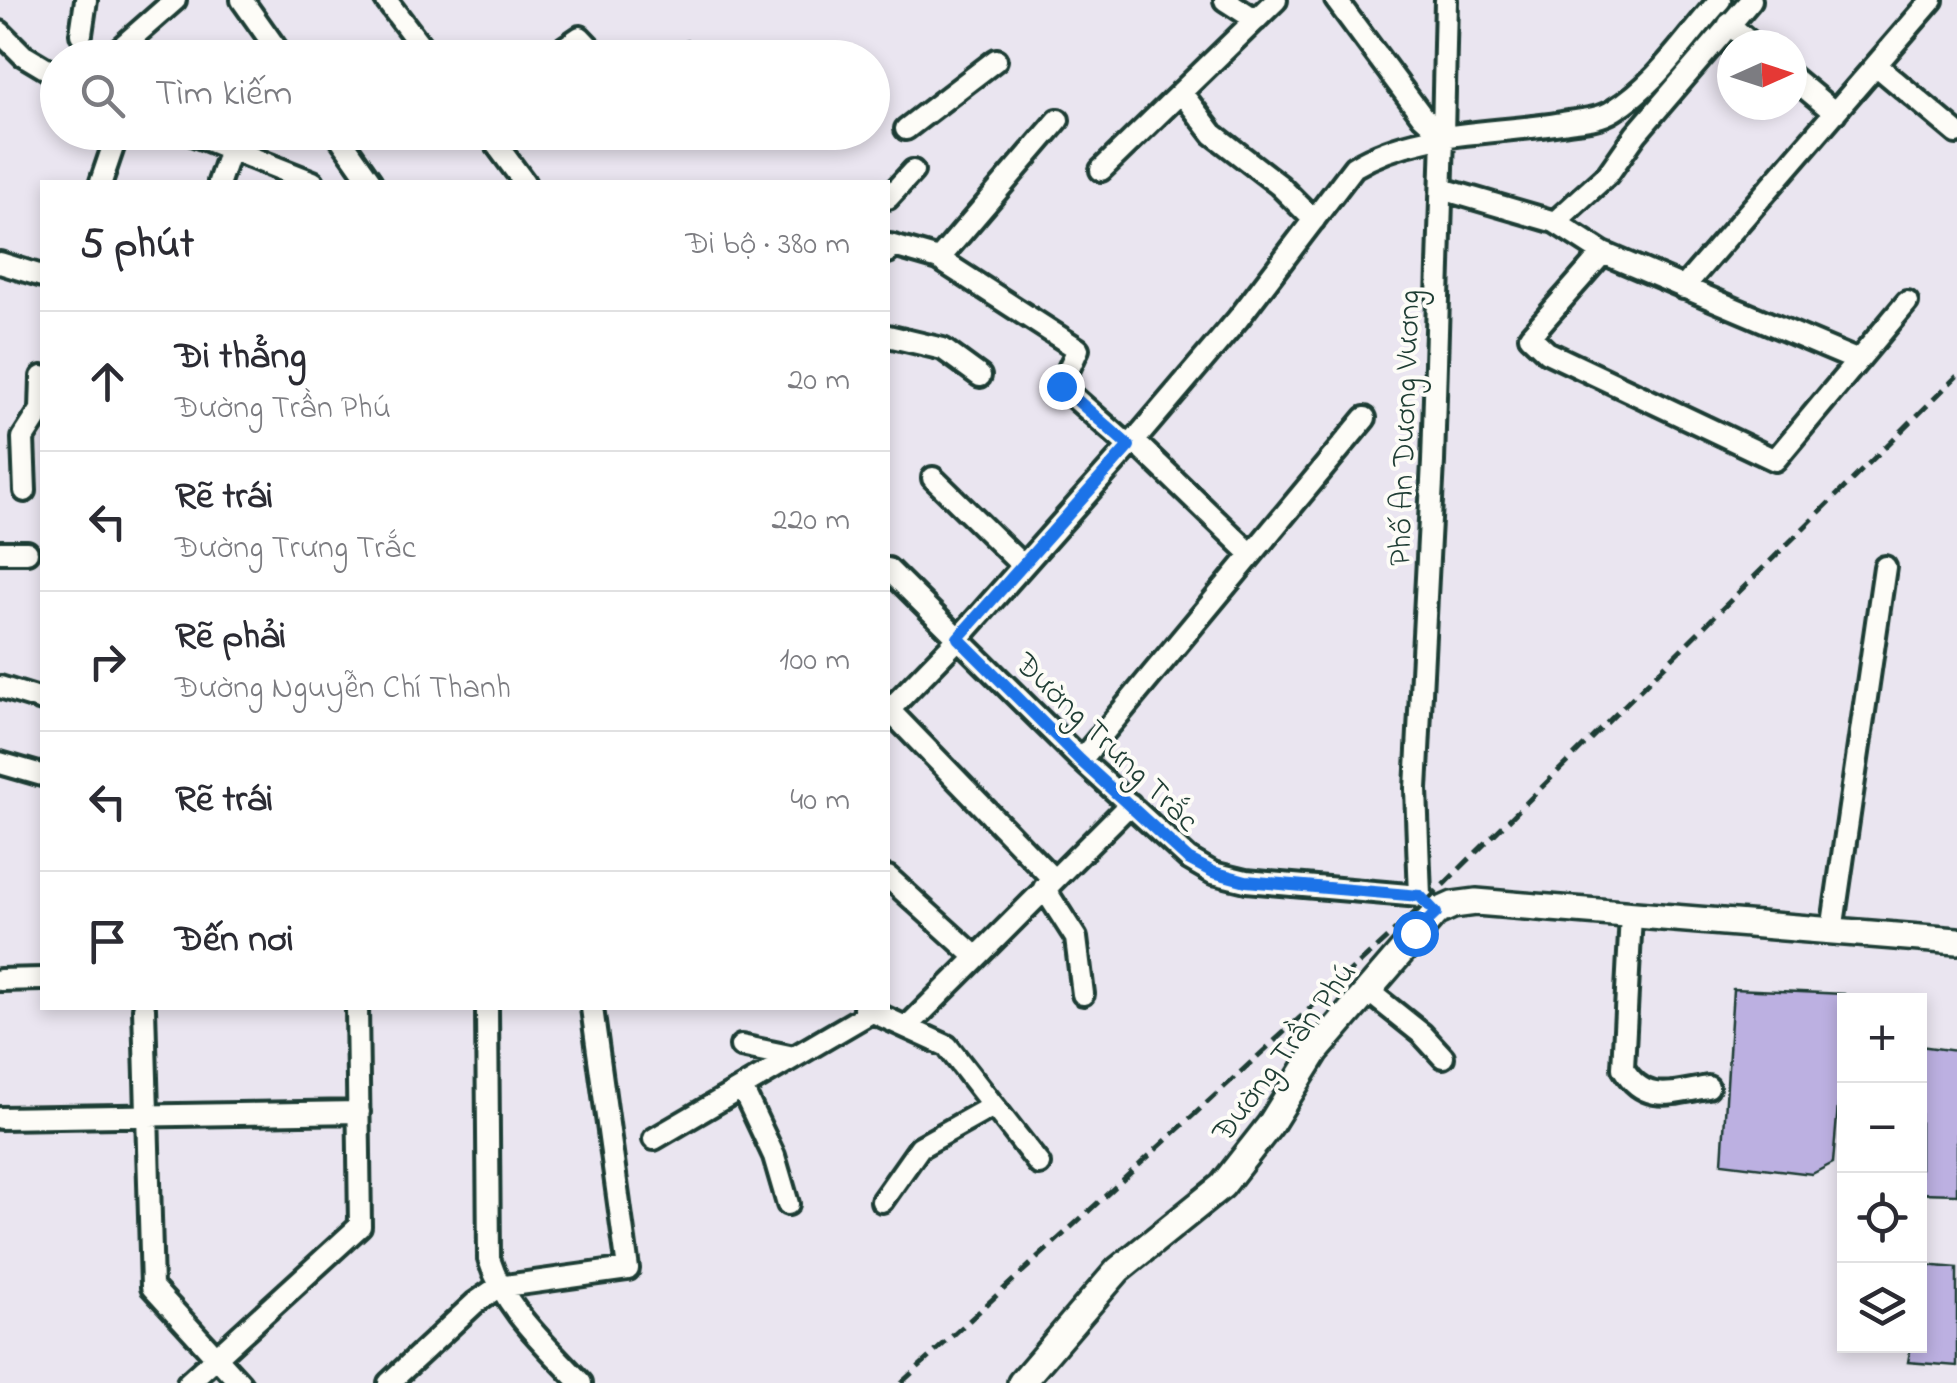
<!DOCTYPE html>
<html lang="vi">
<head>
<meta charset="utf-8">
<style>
  :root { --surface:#fff; --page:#f7f7f7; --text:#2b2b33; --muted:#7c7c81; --line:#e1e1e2 }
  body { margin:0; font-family:"Indie Flower",sans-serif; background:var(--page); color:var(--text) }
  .controls { position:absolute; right:30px; bottom:30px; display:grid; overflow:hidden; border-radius:0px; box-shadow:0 5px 15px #0003 }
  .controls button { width:90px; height:90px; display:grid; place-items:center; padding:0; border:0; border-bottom:2px solid var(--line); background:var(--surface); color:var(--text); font:50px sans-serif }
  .compass { position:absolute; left:1717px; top:30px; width:90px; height:90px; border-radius:50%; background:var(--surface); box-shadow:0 5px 15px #0003; rotate:87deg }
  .stop { position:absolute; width:30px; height:30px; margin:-22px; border:8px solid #1a73e8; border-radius:50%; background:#fff }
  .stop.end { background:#1a73e8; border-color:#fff; box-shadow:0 2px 10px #0008 }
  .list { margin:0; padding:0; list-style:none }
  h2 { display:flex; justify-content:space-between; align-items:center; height:130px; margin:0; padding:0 40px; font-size:42px }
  h2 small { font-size:32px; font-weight:400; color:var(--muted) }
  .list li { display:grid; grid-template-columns:65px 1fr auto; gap:30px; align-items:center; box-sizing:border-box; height:140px; padding:0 40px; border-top:2px solid var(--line) }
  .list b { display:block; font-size:38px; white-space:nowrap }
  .list p { margin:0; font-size:32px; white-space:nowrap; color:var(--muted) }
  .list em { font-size:32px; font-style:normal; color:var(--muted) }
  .icon { flex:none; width:55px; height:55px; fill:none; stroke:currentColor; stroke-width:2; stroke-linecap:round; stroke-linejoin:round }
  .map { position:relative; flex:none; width:1957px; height:1383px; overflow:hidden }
  .search { position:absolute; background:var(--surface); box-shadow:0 5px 15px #0003; left:40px; top:40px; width:850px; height:110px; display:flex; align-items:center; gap:25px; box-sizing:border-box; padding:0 35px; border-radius:55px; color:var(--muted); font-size:38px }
  .panel { position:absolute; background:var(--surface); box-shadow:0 5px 15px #0003; left:40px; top:180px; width:850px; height:830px; border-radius:0px }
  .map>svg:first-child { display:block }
</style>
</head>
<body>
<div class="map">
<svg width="1957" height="1383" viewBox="0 0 1957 1383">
  <rect width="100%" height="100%" fill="#eae5f0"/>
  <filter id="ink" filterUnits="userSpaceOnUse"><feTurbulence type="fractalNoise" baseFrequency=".01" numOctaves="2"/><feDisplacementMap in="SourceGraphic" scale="20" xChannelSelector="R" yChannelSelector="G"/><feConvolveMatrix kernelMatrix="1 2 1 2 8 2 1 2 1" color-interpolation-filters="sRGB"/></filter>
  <g filter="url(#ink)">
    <!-- building -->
    <path fill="#bcb0e1" stroke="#1f3d34" stroke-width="2.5" d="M1733 989 1844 994V1036L1833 1163 1812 1174 1722 1163Z
      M1920 1046 1957 1051V1194L1920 1193Z
      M1924 1265 1957 1268V1366L1908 1362 1911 1346H1920V1293Z"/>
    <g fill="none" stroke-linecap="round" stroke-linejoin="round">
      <defs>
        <path id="minor" d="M242 0 283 58
          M386 0 430 58
          M1225 0 1256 20
          M1336 0 1422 116 1443 135 1433 462 1416 789 1420 896
          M1729 24 1753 45
          M0 32 23 55 58 76
          M81 34 86 0
          M109 58 175 0
          M549 58 580 37 600 58
          M662 58 691 53 701 58
          M1876 65 1957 133
          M1792 77 1835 113
          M1181 92 1213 134 1279 185 1314 220
          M906 129 996 60
          M187 132 313 182
          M336 132 371 182
          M487 132 524 182
          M1443 135 1446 0
          M1101 170 1276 0
          M101 182 118 132
          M219 182 230 150
          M1442 189 1555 222 1608 174 1636 134 1751 0
          M888 198 913 171
          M1555 222 1603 253 1856 360
          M888 252 890 245 939 259 1078 349 1061 386 1129 446
          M1603 253 1530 336 1547 352 1775 460 1907 302
          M939 259 1058 120
          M0 263 42 276
          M1683 288 1932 0
          M888 336 943 349 980 376
          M1134 441 1251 554
          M933 478 1023 566
          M25 491 23 438 41 410 42 377
          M0 552H27
          M888 569 1081 760 1189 859 1213 873 1246 881 1420 896 1428 904
          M0 687 42 700
          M889 710 1053 879
          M888 711 959 638 1134 441 1238 319 1354 167C1417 129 1492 135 1562 123 1579 120 1599 120 1614 110 1658 83 1686 37 1720 0
          M1081 760 1365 418
          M0 763 42 775
          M888 877 976 957
          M1044 888 1076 938 1083 994
          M1631 915 1623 1068C1645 1105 1672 1093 1708 1087
          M1832 931 1885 567
          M0 980 42 979
          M1367 990 1422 1034 1443 1057
          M144 1008 152 1287 240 1383
          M487 1008 489 1259C505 1310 546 1345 581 1383
          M864 1008 947 1046 1039 1164
          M907 1027 1130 804
          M741 1046 794 1057
          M742 1088 774 1156 788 1204
          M0 1118 359 1112
          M654 1139 873 1011
          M882 1201 920 1147 993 1106
          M188 1383 360 1226 357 1008
          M389 1383 475 1303 498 1287 628 1269 592 1008"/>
        <path id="major" d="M1021 1383 1118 1270 1222 1186 1270 1125 1316 1051 1435 913 1453 905 1476 902 1957 941"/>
      </defs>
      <!-- minor casing -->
      <use href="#minor" stroke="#1f3d34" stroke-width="28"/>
      <!-- major casing -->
      <use href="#major" stroke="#1f3d34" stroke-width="32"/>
      <!-- minor -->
      <use href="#minor" stroke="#fdfcf7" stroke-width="20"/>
      <!-- major -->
      <use href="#major" stroke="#fdfcf7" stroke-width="25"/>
      <!-- rail -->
      <path stroke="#1f3d34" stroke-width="5" stroke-dasharray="15 8" stroke-linecap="butt" d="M901 1383 1425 903 1957 376"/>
    </g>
  </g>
  <g fill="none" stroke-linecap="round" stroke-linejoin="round" filter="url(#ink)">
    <!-- route -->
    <path stroke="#1a73e8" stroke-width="12" d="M1061 386 1129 446 958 638 1080 760 1188 859 1213 872 1246 881 1420 896 1436 913 1415 933"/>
  </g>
  <g text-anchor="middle" stroke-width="8" stroke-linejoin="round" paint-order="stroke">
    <!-- street labels -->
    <g font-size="32" fill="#1f3d34" stroke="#fdfcf7">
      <text transform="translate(1403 428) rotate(-88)" y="11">Phố An Dương Vương</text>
      <text transform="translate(1108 741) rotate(44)" y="11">Đường Trưng Trắc</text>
      <text transform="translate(1283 1051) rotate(-53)" y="11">Đường Trần Phú</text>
    </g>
  </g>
</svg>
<div class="controls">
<button>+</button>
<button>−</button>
<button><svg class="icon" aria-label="locate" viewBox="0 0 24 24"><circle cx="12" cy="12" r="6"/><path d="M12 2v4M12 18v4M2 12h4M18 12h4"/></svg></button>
<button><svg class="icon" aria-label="layers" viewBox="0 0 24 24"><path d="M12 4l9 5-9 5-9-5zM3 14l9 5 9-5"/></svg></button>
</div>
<svg class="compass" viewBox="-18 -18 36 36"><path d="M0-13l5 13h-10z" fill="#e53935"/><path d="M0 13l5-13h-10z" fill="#7c7c81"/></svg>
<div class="stop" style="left:1415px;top:933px"></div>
<div class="stop end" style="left:1061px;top:386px"></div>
<div class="search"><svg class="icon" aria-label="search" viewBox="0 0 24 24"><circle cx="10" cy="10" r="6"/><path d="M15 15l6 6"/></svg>Tìm kiếm</div>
<section class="panel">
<h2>5 phút<small>Đi bộ · 380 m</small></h2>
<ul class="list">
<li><svg class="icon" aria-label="ahead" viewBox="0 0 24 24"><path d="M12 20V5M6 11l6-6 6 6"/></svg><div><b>Đi thẳng</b><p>Đường Trần Phú</p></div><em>20 m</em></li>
<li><svg class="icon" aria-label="left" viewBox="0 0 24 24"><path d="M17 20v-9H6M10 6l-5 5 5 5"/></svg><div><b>Rẽ trái</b><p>Đường Trưng Trắc</p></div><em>220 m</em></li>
<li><svg class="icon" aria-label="right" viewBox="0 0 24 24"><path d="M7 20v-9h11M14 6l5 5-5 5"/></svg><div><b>Rẽ phải</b><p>Đường Nguyễn Chí Thanh</p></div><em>100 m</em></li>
<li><svg class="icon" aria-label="left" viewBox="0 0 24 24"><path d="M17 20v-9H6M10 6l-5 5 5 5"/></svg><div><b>Rẽ trái</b></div><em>40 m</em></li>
<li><svg class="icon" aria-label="arrive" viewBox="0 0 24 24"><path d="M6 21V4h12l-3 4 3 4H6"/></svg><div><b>Đến nơi</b></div></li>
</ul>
</section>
</div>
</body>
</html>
